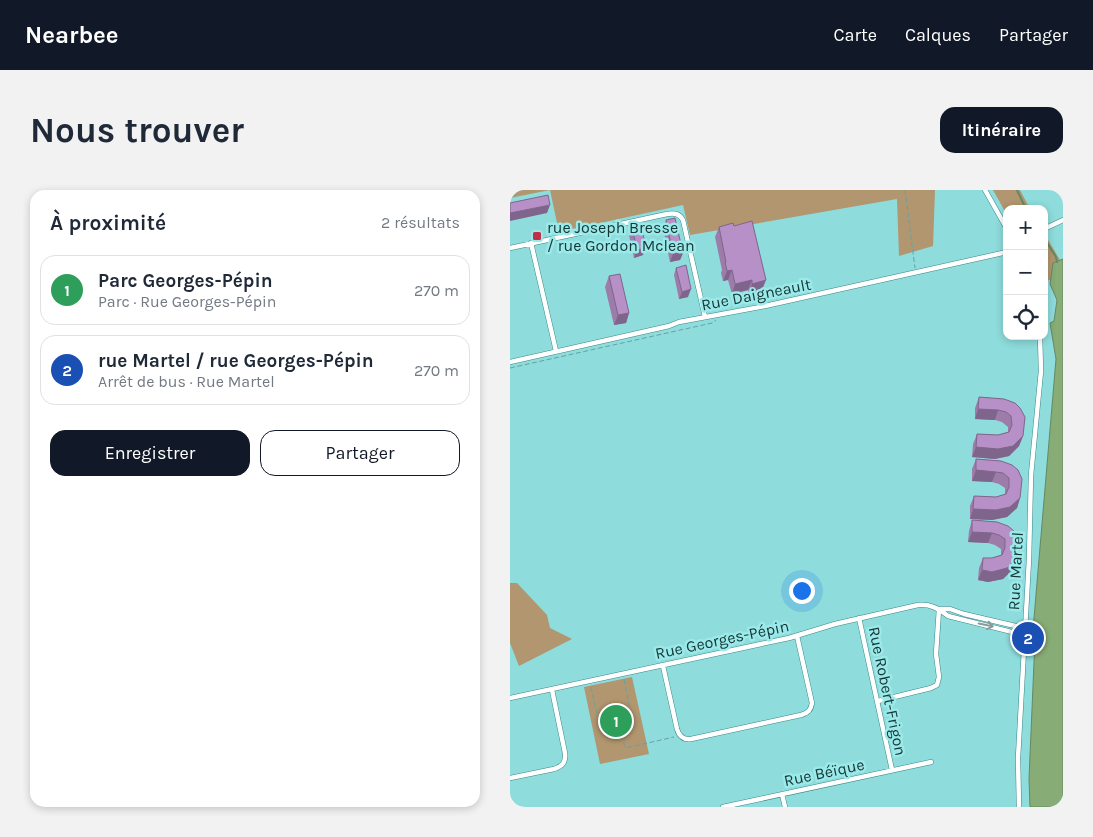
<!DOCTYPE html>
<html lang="fr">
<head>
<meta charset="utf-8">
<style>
  :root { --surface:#fff; --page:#f2f2f3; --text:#1f2937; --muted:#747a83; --line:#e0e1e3; --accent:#111827 }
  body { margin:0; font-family:Karla,sans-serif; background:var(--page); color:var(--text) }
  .controls { position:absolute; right:15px; top:15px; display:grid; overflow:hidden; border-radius:10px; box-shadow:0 2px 8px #0003 }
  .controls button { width:45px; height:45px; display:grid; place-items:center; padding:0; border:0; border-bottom:1px solid var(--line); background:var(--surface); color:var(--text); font:25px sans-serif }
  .you { position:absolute; left:291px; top:400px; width:18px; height:18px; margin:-12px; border:4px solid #fff; border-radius:50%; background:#1a73e8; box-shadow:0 0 0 8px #1a73e833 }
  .badge { display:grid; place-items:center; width:32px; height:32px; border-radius:50%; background:var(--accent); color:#fff; font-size:16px; font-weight:700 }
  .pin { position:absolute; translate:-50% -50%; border:2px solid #fff; box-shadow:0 1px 5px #0006 }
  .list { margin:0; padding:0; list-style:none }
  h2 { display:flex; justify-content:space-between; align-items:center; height:65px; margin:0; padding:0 20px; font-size:21px }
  h2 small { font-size:16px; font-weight:400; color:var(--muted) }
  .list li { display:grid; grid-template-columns:32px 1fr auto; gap:15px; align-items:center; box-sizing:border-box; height:70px; margin:0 10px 10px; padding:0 10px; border:1px solid var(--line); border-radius:15px }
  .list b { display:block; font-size:19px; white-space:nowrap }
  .list p { margin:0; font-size:16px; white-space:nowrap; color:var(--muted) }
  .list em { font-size:16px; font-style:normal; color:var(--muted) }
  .actions { display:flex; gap:10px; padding:15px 20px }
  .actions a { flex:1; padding:11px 0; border:1px solid var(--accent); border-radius:15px; text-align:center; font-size:18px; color:var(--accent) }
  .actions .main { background:var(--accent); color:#fff }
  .icon { flex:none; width:28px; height:28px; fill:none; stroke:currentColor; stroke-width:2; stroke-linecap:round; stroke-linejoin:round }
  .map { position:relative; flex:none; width:553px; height:617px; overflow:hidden; border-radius:15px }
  header { display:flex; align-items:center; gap:30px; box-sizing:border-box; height:70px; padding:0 25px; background:var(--accent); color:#fff }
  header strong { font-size:24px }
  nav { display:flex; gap:28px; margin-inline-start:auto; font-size:18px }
  .intro { display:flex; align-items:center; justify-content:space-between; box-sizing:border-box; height:120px; padding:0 30px }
  h1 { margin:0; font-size:35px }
  .button { padding:12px 22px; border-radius:15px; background:var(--accent); color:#fff; font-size:18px; font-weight:700 }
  main { display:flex; gap:30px; padding:0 30px }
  aside { flex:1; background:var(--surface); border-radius:15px; box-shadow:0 2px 8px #0003 }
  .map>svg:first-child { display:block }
</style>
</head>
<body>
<header>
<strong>Nearbee</strong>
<nav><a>Carte</a><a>Calques</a><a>Partager</a></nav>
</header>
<div class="intro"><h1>Nous trouver</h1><a class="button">Itinéraire</a></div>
<main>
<aside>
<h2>À proximité<small>2 résultats</small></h2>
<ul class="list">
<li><span class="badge" style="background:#2e9e5b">1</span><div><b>Parc Georges-Pépin</b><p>Parc · Rue Georges-Pépin</p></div><em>270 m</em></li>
<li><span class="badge" style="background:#1a4fb4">2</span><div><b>rue Martel / rue Georges-Pépin</b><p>Arrêt de bus · Rue Martel</p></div><em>270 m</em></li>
</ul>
<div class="actions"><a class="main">Enregistrer</a><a>Partager</a></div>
</aside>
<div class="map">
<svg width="553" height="617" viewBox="0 0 553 617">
  <rect width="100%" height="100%" fill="#8edcdc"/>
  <!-- green -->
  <path fill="#b1966f" d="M0 0H425L423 56 389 66 387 9 180 45 173 15 49 42 40 0 0 8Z
    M483 0H510L520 19H497V25Z
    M534 43 550 70 543 73 541 89 534 93Z
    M0 393H7L37 425 40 438 62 449 9 476 0 453Z
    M122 487 139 564 90 574 74 497Z"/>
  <!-- water -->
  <path fill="#87ac75" stroke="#658962" d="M553 69V617H520L519 589 525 449 523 440 546 169 540 133 544 131 547 110 540 94 543 73Z"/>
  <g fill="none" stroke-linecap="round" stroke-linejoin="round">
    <!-- stream -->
    <path stroke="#658962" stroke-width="2" d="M507 0 516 19
      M534 48 546 67 547 72"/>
    <defs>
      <path id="street" d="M475 0 497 39
        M534 39 553 30
        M21 53 46 161
        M0 58 157 24C164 23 169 23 173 30L195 127
        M0 172 159 136 169 132 255 116 497 62
        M430 419H440L454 424 514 438
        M349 428 382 580
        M153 476 167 539C169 546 173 550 181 549L291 525C298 523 301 520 302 513L287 446
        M0 508 279 448 325 434 408 415C420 414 428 418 438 426L514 445
        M368 511 421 498 427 495 429 487 426 464 429 419
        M0 588 44 579C53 576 56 572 55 563L42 500
        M272 604 275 617
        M213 617 421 572
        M509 617 508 568 519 369 521 285 531 181 530 146"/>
    </defs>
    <!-- street casing -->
    <use href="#street" stroke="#398889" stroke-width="5.5"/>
    <!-- path -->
    <path stroke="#65a3a3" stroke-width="1" stroke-dasharray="5 2.5" stroke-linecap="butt" d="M395 0 405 78
      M0 178 202 133 206 130
      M81 497C84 508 85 526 94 535 99 541 108 544 113 550 114 553 114 555 116 558L164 547
      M102 549 118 524 120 519 114 489"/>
    <!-- street -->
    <use href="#street" stroke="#fff" stroke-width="4.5"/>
  </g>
  <!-- wall -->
  <path fill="#9d7caa" d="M156 30 173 63 170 70 160 72 153 38Z
    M224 36 252 100 239 104 238 100 222 104 218 90 213 91 211 83 212 80 205 47 209 37Z
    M122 37 133 65 124 68 119 45Z
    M166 78 178 107 169 109 164 85Z
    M99 86 119 123 116 133 104 135 95 97Z
    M469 207 494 209 513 246 509 256 499 266 485 269 462 267 463 254 467 244 488 245 498 242V237L492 232 485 230 465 229V218Z
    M466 269 491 271 510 308 507 318 497 327 482 330 460 329V316L464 306 486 307 495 304V298L489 294 482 292 462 291V279Z
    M462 330 487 332 507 369 503 379 493 389 478 392 468 390 469 378 473 368H482L491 365V359L485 355 478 353 458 352 459 341Z"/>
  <!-- shaded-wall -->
  <path fill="#7f658b" d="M40 15 37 23 0 31V23Z
    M136 58 133 65 124 68 127 60Z
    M173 63 170 70 160 72 163 64Z
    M222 80 218 90 213 91 217 81Z
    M242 90 238 100 222 104 225 94Z
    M256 90 252 100 239 104 242 94Z
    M181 99 178 107 169 109 172 102Z
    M119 123 116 133 104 135 108 125Z
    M468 219 488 220 485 230 465 229Z
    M513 246 509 256 499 266 485 269 462 267 466 257Z
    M466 280 486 282 482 292 462 291Z
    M510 308 507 318 497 327 482 330 460 329 463 319Z
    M462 342 482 343 478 353 458 352Z
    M507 369 503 379 493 389 478 392 468 390 472 380Z"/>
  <!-- building -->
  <path fill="#b690c6" stroke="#7f658b" d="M38 5 40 15 0 23V13Z
    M165 28 173 63 163 64 156 30Z
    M242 31 256 90 242 94V90L225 94 222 80 217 81 215 72H216L209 37 223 33 224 36Z
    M131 35 136 58 127 60 122 37Z
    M176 75 181 99 172 102 166 78Z
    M110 84 119 123 108 125 99 86Z
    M469 207 494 209 505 213 510 218 515 227 513 246 503 256 488 259 466 257 467 244 488 245 499 242 502 235 501 226 496 222 488 220 468 219Z
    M466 269 491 271 502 275 508 280 512 289 510 308 500 317 486 320 463 319 464 306 486 307 496 304 499 297V288L493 283 486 282 466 280Z
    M462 330 487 332 498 336 504 341 508 350 507 369 497 378 482 382 472 380 473 368H482L492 365 495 358V349L489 345 482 343 462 342Z"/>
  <!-- one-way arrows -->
  <defs><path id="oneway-shaft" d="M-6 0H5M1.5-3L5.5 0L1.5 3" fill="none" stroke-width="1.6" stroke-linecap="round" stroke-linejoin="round" transform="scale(1.25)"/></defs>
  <use stroke="#8a9a9a" href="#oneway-shaft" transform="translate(476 435) rotate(12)"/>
  <!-- markers -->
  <rect fill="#c1304b" stroke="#9be9e9" stroke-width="2" x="22" y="41" width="10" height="10" rx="2.5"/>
  <g text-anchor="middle" stroke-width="5" stroke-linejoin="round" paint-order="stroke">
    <!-- poi labels -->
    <g font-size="16" fill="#153636" stroke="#9be9e9" text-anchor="start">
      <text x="37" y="43">rue Joseph Bresse<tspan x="37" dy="18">/ rue Gordon Mclean</tspan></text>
    </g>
    <!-- street labels -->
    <g font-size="16" fill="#153636" stroke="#9be9e9">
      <text transform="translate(246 104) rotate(-11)" y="6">Rue Daigneault</text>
      <text transform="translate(505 381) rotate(-87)" y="6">Rue Martel</text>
      <text transform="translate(212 449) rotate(-12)" y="6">Rue Georges-Pépin</text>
      <text transform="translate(378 501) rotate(78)" y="6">Rue Robert-Frigon</text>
      <text transform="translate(314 582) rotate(-12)" y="6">Rue Béïque</text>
    </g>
  </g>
</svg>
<div class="controls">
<button>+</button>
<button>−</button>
<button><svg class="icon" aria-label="locate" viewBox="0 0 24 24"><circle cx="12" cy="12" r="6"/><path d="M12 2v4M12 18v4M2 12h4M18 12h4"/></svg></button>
</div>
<div class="you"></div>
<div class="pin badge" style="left:106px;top:531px;background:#2e9e5b">1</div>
<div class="pin badge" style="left:518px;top:448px;background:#1a4fb4">2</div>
</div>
</main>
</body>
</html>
